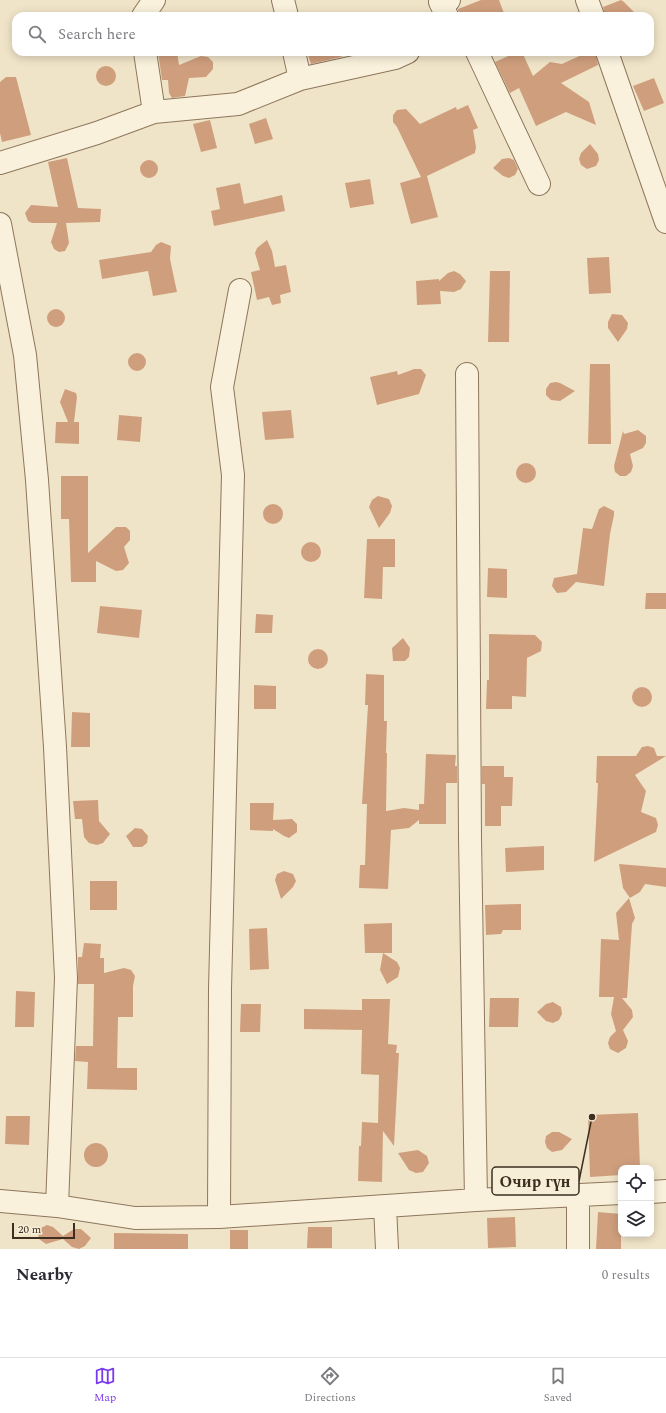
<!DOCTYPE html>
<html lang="en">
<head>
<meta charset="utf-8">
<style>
  :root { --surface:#fff; --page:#f7f7f7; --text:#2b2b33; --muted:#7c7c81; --line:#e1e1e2; --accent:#7c3aed }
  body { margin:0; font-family:Spectral,serif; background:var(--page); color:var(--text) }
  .controls { position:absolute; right:12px; bottom:12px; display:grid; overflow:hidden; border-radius:8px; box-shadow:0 2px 10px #0003 }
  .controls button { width:36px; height:36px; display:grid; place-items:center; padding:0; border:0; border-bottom:1px solid var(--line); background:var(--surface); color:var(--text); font:20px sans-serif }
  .scale { position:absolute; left:12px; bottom:10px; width:63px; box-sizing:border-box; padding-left:4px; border:2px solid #3d2e20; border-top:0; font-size:11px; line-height:14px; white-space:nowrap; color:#3d2e20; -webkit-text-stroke:3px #f7eed8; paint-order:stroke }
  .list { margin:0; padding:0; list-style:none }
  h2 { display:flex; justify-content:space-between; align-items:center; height:52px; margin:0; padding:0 16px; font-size:17px }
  h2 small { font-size:13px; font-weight:400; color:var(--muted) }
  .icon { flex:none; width:22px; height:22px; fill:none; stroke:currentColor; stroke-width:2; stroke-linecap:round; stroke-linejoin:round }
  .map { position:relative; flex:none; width:666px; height:1249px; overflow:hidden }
  .search { position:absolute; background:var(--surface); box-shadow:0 2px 10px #0003; left:12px; right:12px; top:12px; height:44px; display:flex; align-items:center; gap:10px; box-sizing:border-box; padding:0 14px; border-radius:12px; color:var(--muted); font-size:15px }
  .sheet { height:108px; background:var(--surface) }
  nav { display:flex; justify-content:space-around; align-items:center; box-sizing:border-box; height:56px; border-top:1px solid var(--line); background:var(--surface); font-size:11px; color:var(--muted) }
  nav a { display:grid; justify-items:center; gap:2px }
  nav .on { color:var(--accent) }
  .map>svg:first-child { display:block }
</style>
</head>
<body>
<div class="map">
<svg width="666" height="1249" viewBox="0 0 666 1249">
  <rect width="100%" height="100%" fill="#f0e4c8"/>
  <!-- building -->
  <path fill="#cf9f7d" d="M481 0H499L505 16H459L458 9Z
    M621 0 624 2 638 16H605L603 7Z
    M158 52H177L179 65 201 56 208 57 213 62V69L206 77 189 78 185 96 172 98 169 93 168 80H162Z
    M307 52H346L341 57 311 64Z
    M517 52H522L533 76 550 62 562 64 588 52H595L598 65 561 83 589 102 596 125 566 112 536 126 519 88 510 93 495 62Z
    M96 76a10 10 0 1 1 20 0a10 10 0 1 1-20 0Z
    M6 77H16L31 135 2 142 0 133V82Z
    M654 78 664 103 644 111 633 86Z
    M468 105 478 128 473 130 476 147 475 153 427 176 438 217 411 224 400 183 421 177 397 127 393 122V115L397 110 406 109 420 124 456 107 457 110Z
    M266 118 273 139 255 144 249 124Z
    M210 120 217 148 201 152 193 124Z
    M590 144 598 154 599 160 596 166 587 169 581 165 579 159 581 153Z
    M67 158 78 208 101 209 100 222 66 223 69 243 65 251 59 252 54 249 51 242 57 223H32L28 221 25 213 31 205 58 207 48 162Z
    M509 158 514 160 518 169 515 175 509 178 503 176 493 168 502 159Z
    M140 169a9 9 0 1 1 18 0a9 9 0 1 1-18 0Z
    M370 179 374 204 350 208 345 183Z
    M240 183 244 204 282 195 285 211 214 226 211 211 220 209 216 188Z
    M267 240 272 251 275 267 286 265 291 292 280 295 281 303 272 305 269 297 257 300 251 272 260 270 255 253 257 248Z
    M161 242 171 246 170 259 177 292 153 296 148 271 102 279 99 260 151 252 156 245Z
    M609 257 611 293 589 294 587 258Z
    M454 271 460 274 466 281 461 289 454 292 440 291 441 304 417 305 416 281 439 279V281L448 273Z
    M490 271H510L509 342H488Z
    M47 318a9 9 0 1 1 18 0a9 9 0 1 1-18 0Z
    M612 314 622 315 628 323 627 329 618 342 608 328V322Z
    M128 362a9 9 0 1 1 18 0a9 9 0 1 1-18 0Z
    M590 364H610L611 444H588Z
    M414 369H421L426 375 419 394 377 405 370 377 397 371 398 375Z
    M556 382 560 383 575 391 560 401 551 400 546 395V389L550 383Z
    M65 389 76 393 77 397 74 422H79V444L55 443 56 422H68L60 402Z
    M291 410 294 438 265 440 262 412Z
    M119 415 142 417 140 442 117 440Z
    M638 430 646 436V443L643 448 630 454 633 466 631 472 626 476H620L615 472 614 466 623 431 624 434Z
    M516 473a10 10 0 1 1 20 0a10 10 0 1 1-20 0Z
    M61 476H88V553L116 527H126L130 531V540L124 547 129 563 123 570 116 571 96 561V582H71L69 519H61Z
    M378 496 389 499 392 506 390 513 379 528 369 507 372 500Z
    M263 514a10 10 0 1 1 20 0a10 10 0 1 1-20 0Z
    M604 506 614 511V515L610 534 604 586 576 582 566 592 557 593 552 586 554 578 577 574 583 528 592 529 599 509Z
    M367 539H395V567H383L382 599 364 598Z
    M301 552a10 10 0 1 1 20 0a10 10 0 1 1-20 0Z
    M488 568 507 569V598L487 597Z
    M646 593H666V609H645Z
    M100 606 142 610 139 638 97 633Z
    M256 614 273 615 272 633H255Z
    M489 634 535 635 542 642 541 651 527 658 526 697 512 696V709H486L487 680H489Z
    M403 638 410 648 409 657 405 661H393L392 648Z
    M308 659a10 10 0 1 1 20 0a10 10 0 1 1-20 0Z
    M366 674 384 675V721H387L386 753H387L386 811 404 808 419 810V804H424L426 754 456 755 455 766H457V783H446V824H419V820L409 828 391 830 388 889 359 888 360 865H365L367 804H362L368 705H365Z
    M254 685 276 686V709H254Z
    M632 697a10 10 0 1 1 20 0a10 10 0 1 1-20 0Z
    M72 712 90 713V747H71Z
    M648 746 654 748 657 756H666L635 775 646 791 641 812 656 818 658 825 656 832 594 862 598 783H596L597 756H636L642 747Z
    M482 766H504V777H513L512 806H501V826H485V784H482Z
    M98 800 99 821 110 834 103 843 97 845 89 843 84 837 82 819H75L73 801Z
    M250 803H274L273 820 292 819 297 824V832L289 838 284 836 273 829V831L250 830Z
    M135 828 142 829 148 836 147 843 142 847H133L126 836Z
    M544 846V870L506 872 505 848Z
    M619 864 666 868V887L645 884 640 892 630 898 623 888Z
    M284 871 293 874 296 881 293 887 281 899 275 880 277 874Z
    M90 881H117V910H90Z
    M629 898 635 918 632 924 627 998H622L632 1010 633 1017 623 1030 628 1041 626 1048 618 1053 610 1049 608 1043 610 1037 616 1031 611 1014 614 997H599L601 939 619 940 616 913Z
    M521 904V930H503L501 934 486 935 485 905Z
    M392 923V953H365L364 924Z
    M267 928 269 969 250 970 249 929Z
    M84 943 101 944 100 958H104V973L124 968 131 970 135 976 133 986V1017H118L117 1068H137V1090L87 1089 88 1062 75 1061 76 1046H93L94 984H78V957H82Z
    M383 953 397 962 400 968 398 977 387 984 380 970Z
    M16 991 35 992 34 1027H15Z
    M490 998H519L518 1027H489Z
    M362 999H390L388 1044 397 1045 396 1053H399L394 1146 383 1131 382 1182 358 1181 359 1146H361L362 1122 378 1123 379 1075 361 1074 362 1030 304 1029V1009L362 1010Z
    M553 1002 561 1007 562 1014 559 1020 553 1023 546 1021 537 1012 546 1004Z
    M241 1004H261L260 1032H240Z
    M638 1113 640 1168H621V1175L590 1177 588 1115Z
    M6 1116H30L29 1145 5 1144Z
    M552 1132H559L572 1139 562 1150 552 1152 547 1148 545 1142 546 1136Z
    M84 1155a12 12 0 1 1 24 0a12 12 0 1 1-24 0Z
    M418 1150 427 1156 429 1163 423 1172 416 1173 409 1170 398 1153Z
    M598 1212 621 1214V1249H596Z
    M515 1217 516 1247 488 1248 487 1218Z
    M47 1225 53 1227 63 1236 74 1229H81L91 1238 85 1246 79 1249 72 1247 63 1239 46 1244 39 1239 38 1233 41 1228Z
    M308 1227H332V1248H307Z
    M230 1230H248V1249H230Z
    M114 1233 188 1234V1249H114Z"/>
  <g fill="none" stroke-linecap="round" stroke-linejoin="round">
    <defs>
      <path id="minor" d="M283 0 287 16
        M587 0 593 16
        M143 16 154 0
        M447 16 440 2 449 0
        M145 52 154 112
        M294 52 300 79
        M477 52 539 184
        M607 52 666 222
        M0 163 97 133 154 112 238 104 300 79 395 58 408 52
        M0 224 25 355 37 480 55 747 66 978 57 1206
        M467 374 470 838 476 1200
        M651 1192 666 1191
        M578 1195V1249
        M0 1201 57 1206 135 1218 219 1217 476 1200 621 1193
        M385 1206 387 1249
        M219 1217 220 989 233 475 222 387 240 290"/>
    </defs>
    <!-- minor casing -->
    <use href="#minor" stroke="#8d765c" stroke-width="24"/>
    <!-- minor -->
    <use href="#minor" stroke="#faf1dc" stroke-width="22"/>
  </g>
  <!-- callouts -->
  <path fill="none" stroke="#3d2e20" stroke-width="1.5" d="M592 1117L579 1181"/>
  <circle fill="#3d2e20" stroke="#f7eed8" stroke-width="1.5" cx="592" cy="1117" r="4"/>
  <rect fill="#f7eed8" stroke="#3d2e20" stroke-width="1.5" x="492" y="1167" width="87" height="28" rx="4"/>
  <g font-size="16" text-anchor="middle" font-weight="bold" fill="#3d2e20">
    <text x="535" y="1187">Очир гүн</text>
  </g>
</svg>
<div class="controls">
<button><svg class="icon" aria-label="locate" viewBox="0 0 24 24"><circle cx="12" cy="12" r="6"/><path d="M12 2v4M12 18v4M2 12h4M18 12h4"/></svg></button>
<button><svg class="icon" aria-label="layers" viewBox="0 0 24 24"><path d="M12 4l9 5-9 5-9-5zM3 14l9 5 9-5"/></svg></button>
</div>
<div class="scale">20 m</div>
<div class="search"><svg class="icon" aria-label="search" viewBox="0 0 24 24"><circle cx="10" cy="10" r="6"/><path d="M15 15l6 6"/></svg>Search here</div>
</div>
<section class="sheet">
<h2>Nearby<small>0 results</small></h2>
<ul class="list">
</ul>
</section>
<nav>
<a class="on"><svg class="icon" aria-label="map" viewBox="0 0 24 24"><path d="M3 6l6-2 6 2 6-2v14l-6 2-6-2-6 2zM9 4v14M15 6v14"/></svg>Map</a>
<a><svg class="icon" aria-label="directions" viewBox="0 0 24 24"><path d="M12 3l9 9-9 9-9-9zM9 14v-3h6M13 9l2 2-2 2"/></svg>Directions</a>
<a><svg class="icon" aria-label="saved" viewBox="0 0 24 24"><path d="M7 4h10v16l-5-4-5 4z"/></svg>Saved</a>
</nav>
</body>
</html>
